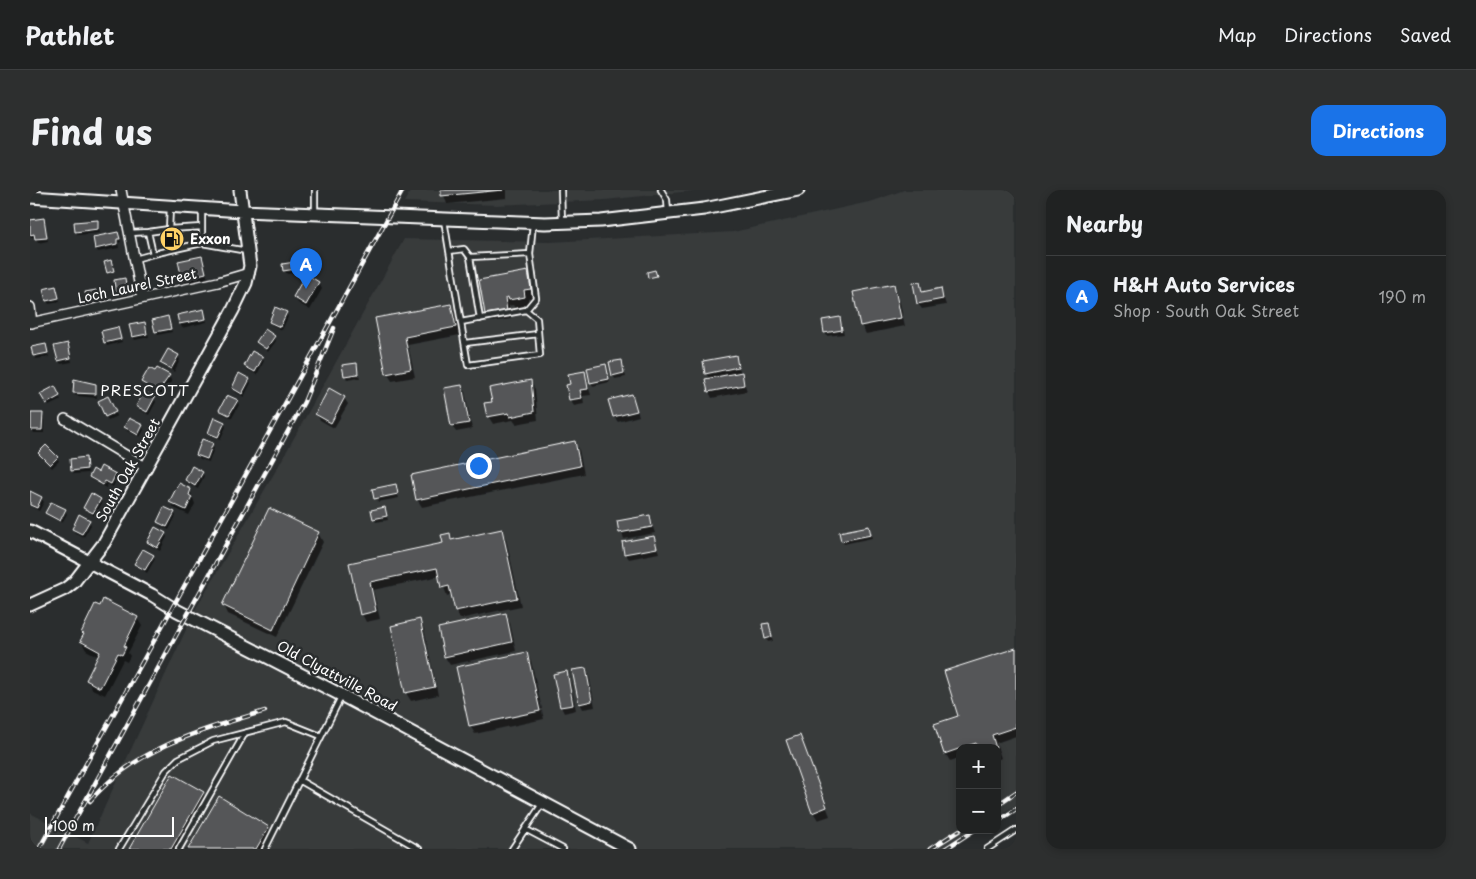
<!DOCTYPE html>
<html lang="en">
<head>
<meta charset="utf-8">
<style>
  :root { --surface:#202222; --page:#2d2f2f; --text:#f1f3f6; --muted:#a2a4a5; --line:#3d3f40; --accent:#1a73e8 }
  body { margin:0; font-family:"Playpen Sans",sans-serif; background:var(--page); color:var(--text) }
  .controls { position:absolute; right:15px; bottom:15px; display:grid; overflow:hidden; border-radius:10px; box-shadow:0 2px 8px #0003 }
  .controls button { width:45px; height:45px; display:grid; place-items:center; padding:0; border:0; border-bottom:1px solid var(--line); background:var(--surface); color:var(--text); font:25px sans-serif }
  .scale { position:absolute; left:15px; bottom:12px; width:129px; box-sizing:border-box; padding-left:5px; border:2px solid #fff; border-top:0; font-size:14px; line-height:18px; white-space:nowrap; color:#fff; -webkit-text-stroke:4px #2a2d2e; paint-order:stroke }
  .you { position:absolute; left:448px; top:275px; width:18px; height:18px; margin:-12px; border:4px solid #fff; border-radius:50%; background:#1a73e8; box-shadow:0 0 0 8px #1a73e833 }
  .badge { display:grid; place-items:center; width:32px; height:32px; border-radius:50%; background:var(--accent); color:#fff; font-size:16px; font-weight:700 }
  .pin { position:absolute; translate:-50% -41px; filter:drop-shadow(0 1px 2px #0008) }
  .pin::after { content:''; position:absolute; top:26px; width:18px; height:15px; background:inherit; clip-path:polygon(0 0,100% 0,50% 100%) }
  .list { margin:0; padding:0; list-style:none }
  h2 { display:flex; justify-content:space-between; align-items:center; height:65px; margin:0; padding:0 20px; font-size:21px }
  h2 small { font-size:16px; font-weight:400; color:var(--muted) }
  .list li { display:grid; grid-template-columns:32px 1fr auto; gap:15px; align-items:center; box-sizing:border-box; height:80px; padding:0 20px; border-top:1px solid var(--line) }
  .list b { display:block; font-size:19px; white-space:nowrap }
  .list p { margin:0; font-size:16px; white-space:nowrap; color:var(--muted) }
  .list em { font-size:16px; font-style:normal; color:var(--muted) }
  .map { position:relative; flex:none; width:986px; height:659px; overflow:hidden; border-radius:15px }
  header { display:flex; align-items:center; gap:30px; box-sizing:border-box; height:70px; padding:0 25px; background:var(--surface); border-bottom:1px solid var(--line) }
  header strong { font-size:24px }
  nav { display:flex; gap:28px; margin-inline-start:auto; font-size:18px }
  .intro { display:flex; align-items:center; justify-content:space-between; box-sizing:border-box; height:120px; padding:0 30px }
  h1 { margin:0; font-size:35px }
  .button { padding:12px 22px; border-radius:15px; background:var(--accent); color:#fff; font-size:18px; font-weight:700 }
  main { display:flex; gap:30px; padding:0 30px }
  aside { flex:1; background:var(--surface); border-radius:15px; box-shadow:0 2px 8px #0003 }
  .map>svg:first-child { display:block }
</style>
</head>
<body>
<header>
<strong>Pathlet</strong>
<nav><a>Map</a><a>Directions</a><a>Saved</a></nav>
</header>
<div class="intro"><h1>Find us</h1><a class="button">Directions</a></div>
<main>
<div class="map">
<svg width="986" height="659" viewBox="0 0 986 659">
  <rect width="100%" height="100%" fill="#2a2d2e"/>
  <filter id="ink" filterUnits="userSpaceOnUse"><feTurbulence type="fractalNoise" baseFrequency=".02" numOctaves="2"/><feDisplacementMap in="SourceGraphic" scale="10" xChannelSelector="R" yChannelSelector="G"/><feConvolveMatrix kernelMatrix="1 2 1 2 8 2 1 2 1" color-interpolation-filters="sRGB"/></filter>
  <g filter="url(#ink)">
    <!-- built -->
    <path fill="#373a3b" d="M381 0H671L575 10 467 15 374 12Z
      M874 0H986V615L967 627V558H930V640H948L920 659H0V623L58 653 165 420 249 275 374 49 520 52 703 42 843 11Z"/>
    <!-- shadow -->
    <path fill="#0007" d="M412 0H477V8L417 14Z
      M13 30 18 51 8 53 6 48H1L0 46V32Z
      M67 31 70 43 48 45 46 41Z
      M88 43 91 52 88 53 89 58 68 62 66 58Z
      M149 43 154 56 138 60 136 56Z
      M171 67 178 89 157 94 153 88Z
      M265 73 268 83 257 84 255 81Z
      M497 82 502 90 505 107 498 108 499 115 485 118 483 115 479 116 481 129 461 132 457 124 451 91Z
      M94 89 98 106 90 107 88 104Z
      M289 93 292 99 280 120 268 113 265 107Z
      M889 93 894 103 911 100 916 115 892 119 888 114Z
      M864 96 868 104 875 136 836 144 831 135Z
      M26 97 30 112 19 114 17 111Z
      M65 101 69 114 60 116 58 112Z
      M421 115 426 123 430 145 378 155 385 187 362 191 357 183 347 129Z
      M173 120 177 132 152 138 148 126Z
      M256 123 258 127 252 140 242 135 240 132Z
      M138 128 142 142 128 145 126 142Z
      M810 129 814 144 797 146 795 143Z
      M115 133 119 147 105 150 103 146Z
      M88 138 92 152 77 156 75 152Z
      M244 147 246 151 238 162 227 152Z
      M37 154 42 172 31 174 29 171Z
      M15 155 19 167 6 169 2 158Z
      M148 166 150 170 144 182 132 173Z
      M705 166 717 201 682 208 679 202 680 190 676 183Z
      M232 168 234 171 227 185 218 180 216 176Z
      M591 171 596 187 585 189 583 185Z
      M326 175 330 188 317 190 313 176Z
      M576 176 580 192 563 196 561 192Z
      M554 182 561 205 553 206 554 214 544 216 540 210Z
      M139 186 142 192 131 207 116 198 113 192Z
      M219 189 221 193 214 207 205 202 203 198Z
      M500 191 505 199 508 230 486 234 483 230 463 234 458 226 463 213Z
      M66 195 67 208 46 206 44 203Z
      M432 196 435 202 442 239 426 242 422 236Z
      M24 198 31 210 19 216 12 204Z
      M602 205 609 226 588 232 584 227Z
      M124 208 126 212 119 225 110 220 108 216Z
      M314 208 318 214 304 238 290 230 286 224Z
      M80 211 87 226 78 230 76 226Z
      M207 211 209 215 202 228 193 224 191 220Z
      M12 224 14 228V243H4L2 240Z
      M194 233 196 237 190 250 181 246 179 243Z
      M112 236 114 240 110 247 97 241 95 237Z
      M544 252 549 260 554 284 392 317 387 309Z
      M182 254 184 258 179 272 170 269 167 265Z
      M9 263 27 267 29 271 22 278Z
      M55 269 58 283 44 284 42 280Z
      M172 283 174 286 168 299 158 294 156 290Z
      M68 284 85 285 87 289 83 297 77 294 76 298 62 290 60 287Z
      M365 296 369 308 348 312 344 300Z
      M160 300 165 314 159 325 144 318 141 312Z
      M0 302 11 308 14 312 9 321 0 316Z
      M70 310 72 313 65 326 57 321 55 318Z
      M355 318 358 330 346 332 344 329Z
      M35 320 37 324 32 333 19 326 16 323Z
      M144 323 146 326 139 340 131 336 129 332Z
      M619 326 625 343 594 349 588 332Z
      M59 331 61 335 54 347 45 343 43 339Z
      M839 338 842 348 814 354 812 350Z
      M471 340 476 349 491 416 430 429 426 421 422 404 417 406 410 386 343 400 350 429 336 432 332 424 321 374 414 354 419 345 423 351Z
      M288 343 293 352 247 447 198 424 194 415Z
      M135 344 137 347 130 361 120 356 118 352Z
      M624 347 629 363 599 369 595 363Z
      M123 366 125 369 117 383 108 377 106 374Z
      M475 425 480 433 486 461 420 475 415 467 409 439Z
      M107 428 112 436 98 463 100 466 97 472 93 470 75 505 62 499 57 490 69 467 56 460 51 451 54 446 52 443Z
      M390 431 394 439 408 505 381 511 376 503 362 436Z
      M738 434 743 451 738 452 736 448Z
      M986 459V546L966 553 971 568 967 570V558H930V568L920 571 915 563 930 527Z
      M496 463 501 471 512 519 441 534V537L427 478Z
      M555 479 559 485 565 517 553 519 550 513Z
      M536 483 540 489 546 520 534 523 531 517Z
      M512 521 514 529 445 544 441 537Z
      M769 547 800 626 788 630 783 622Z
      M173 603 177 611 150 659H100Z
      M238 638 243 646 235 659H159Z"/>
    <!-- building -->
    <path fill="#555758" stroke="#fff" d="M411 0H473L411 6Z
      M14 28 17 48 5 49 4 44 0 45V30Z
      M68 30V39L45 42 44 32Z
      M150 41 152 53 135 57 132 46Z
      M88 42 90 49H87V54L65 59 63 47Z
      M172 66 176 83 152 89 148 71Z
      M81 70 84 81 77 83 74 72Z
      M265 72 266 79 253 81 252 74Z
      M625 80 627 86 618 88 617 82Z
      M498 81 501 99 494 100 495 107 479 110 478 107 475 108 477 121 455 124 449 90Z
      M276 84 289 92 276 115 263 107Z
      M95 88 97 102 86 104 84 90Z
      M890 92 892 102 911 98 913 109 887 114 883 93Z
      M864 94 871 128 830 136 823 102Z
      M26 96 29 108 16 111 13 99Z
      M66 100 68 110 57 113 55 102Z
      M421 114 426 137 375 147 381 179 356 184 345 128Z
      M245 117 257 122 250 137 239 132Z
      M174 119 176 129 149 134 147 125Z
      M138 126 141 139 125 142 122 130Z
      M810 127 812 140 794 143 792 130Z
      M115 132 117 144 102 147 99 135Z
      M88 137 91 149 74 153 71 141Z
      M235 139 245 146 236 159 226 152Z
      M38 153 41 168 28 171 24 156Z
      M16 154 18 163 3 166 1 157Z
      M138 159 149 165 141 179 130 173Z
      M222 161 233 167 225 182 214 176Z
      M706 165 708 177 675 184 673 171Z
      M592 170 594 183 582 186 579 172Z
      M327 173 328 184 314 186 312 175Z
      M576 174 579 189 560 193 557 178Z
      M119 178 125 181 127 178 140 185 128 202 111 192Z
      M555 181 558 199 550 200 552 208 539 210 536 195 540 194 538 184Z
      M712 182 714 195 678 202 675 189Z
      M209 183 220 189 212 204 202 198Z
      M44 189 66 194V204L43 203Z
      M501 190 504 222 480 227 479 223 457 227 454 213 462 212 459 198Z
      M432 195 439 233 421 236 414 198Z
      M25 196 30 206 16 214 10 204Z
      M299 198 315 207 301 233 285 224Z
      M114 202 125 207 117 222 106 216Z
      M602 204 607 221 583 227 578 210Z
      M197 205 208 210 199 225 189 220Z
      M78 206 86 222 75 227 68 211Z
      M1 223H13L12 240H1Z
      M184 227 195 232 188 247 178 243Z
      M99 228 113 235 108 245 94 237Z
      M172 249 183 253 177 269 166 265Z
      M545 251 550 276 386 310 381 285Z
      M16 255 28 267 20 275 8 263Z
      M56 267 57 279 41 281 40 269Z
      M71 276 86 284 81 294 75 291 73 295 59 287 63 279 68 282Z
      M162 276 173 282 165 296 155 290Z
      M149 293 161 299 159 305 162 307 156 320 139 312Z
      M366 294 368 304 344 309 342 299Z
      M0 301 12 307 7 318 0 315Z
      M61 303 71 309 63 323 53 318Z
      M21 312 36 319 30 331 15 323Z
      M134 317 145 322 137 337 127 332Z
      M355 317 357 326 343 329 341 320Z
      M239 318 289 342 243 440 192 415Z
      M49 324 60 330 52 344 42 339Z
      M620 325 622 337 589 343 587 331Z
      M839 336 841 345 811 351 809 342Z
      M125 337 136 343 127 358 117 352Z
      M472 339 487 408 425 421 419 396 411 398 407 378 340 392 346 421 330 425 319 373 413 353 411 345 420 343 421 350Z
      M624 346 627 358 594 364 592 352Z
      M113 359 124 365 115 380 104 374Z
      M73 409 108 427 94 456 96 457 92 465 88 463 70 498 56 490 70 462 50 451 54 444 51 443 65 414 70 416Z
      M476 423 482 452 414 467 408 438Z
      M390 429 405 497 375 503 361 436Z
      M739 433 742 447 735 449 732 434Z
      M986 458V537L962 545 966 558H948L946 553 914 564 904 534 928 526 914 481Z
      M497 462 510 521 439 536 426 477Z
      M556 478 562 511 549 514 542 480Z
      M537 481 543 515 530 517 523 484Z
      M770 545 797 617 782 623 756 550Z
      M142 584 174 602 141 659H99Z
      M189 606 239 637 226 659H158Z"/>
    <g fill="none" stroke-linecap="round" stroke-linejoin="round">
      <defs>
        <path id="lane" d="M531 0 532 31
          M631 0 637 10 638 22
          M172 20V53
          M285 22V0
          M414 30 438 175 510 165 507 129 496 120
          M118 42 139 39 140 18
          M100 43 118 42 123 64 105 69
          M140 43 139 39 172 37
          M419 61 434 59 440 67 450 129
          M123 64 172 53 217 61
          M440 67 500 64
          M431 132 496 120 506 108 500 64 503 34
          M435 153 508 144
          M269 590 389 659
          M495 639 533 659
          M89 659 136 581 148 569 183 551 256 532 291 546
          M149 659 215 543
          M235 659 311 507
          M482 659 512 614
          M957 659 986 640"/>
        <path id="street" d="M91 0 112 108
          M0 117 2 133
          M0 133 188 92 219 83
          M35 229 117 278"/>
        <path id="secondary" d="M0 7 212 21 515 33 571 31 674 19 768 0
          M0 341 122 405 146 420 311 505 600 659
          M0 415 35 399 44 392 74 353 203 120 216 93 220 76 210 0"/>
      </defs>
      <!-- lane casing -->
      <use href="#lane" stroke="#fff" stroke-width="8"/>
      <!-- street casing -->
      <use href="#street" stroke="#fff" stroke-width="12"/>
      <!-- secondary casing -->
      <use href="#secondary" stroke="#fff" stroke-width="15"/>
      <!-- lane -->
      <use href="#lane" stroke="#2a2d2e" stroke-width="4.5"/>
      <!-- street -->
      <use href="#street" stroke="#2a2d2e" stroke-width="9"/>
      <!-- secondary -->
      <use href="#secondary" stroke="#2a2d2e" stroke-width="11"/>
      <defs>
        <path id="rail" d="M60 611C105 558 172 540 235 521
          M967 615 986 602
          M967 632 986 619
          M9 659 373 0
          M29 659 274 212 304 138
          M900 659 930 640
          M915 659 944 640"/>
      </defs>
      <!-- rail casing -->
      <use href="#rail" stroke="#fff" stroke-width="4.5"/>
      <!-- rail -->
      <use href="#rail" stroke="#2a2d2e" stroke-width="2.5" stroke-dasharray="8" stroke-linecap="butt"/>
    </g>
  </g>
  <!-- icons -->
  <defs>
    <symbol id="fuel-disc" viewBox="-11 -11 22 22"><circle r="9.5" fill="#ffd166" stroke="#2a2d2e"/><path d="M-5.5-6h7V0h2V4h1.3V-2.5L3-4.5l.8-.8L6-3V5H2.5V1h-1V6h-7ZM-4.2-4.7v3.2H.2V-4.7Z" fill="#111"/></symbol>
  </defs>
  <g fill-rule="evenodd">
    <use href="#fuel-disc" x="128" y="35" width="28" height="28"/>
  </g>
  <g text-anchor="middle" stroke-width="5" stroke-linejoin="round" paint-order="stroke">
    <!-- poi labels -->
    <g font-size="14" font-weight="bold" fill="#fff" stroke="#2a2d2e" text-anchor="start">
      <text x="160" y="54">Exxon</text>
    </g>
    <!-- street labels -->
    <g font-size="14" fill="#fff" stroke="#2a2d2e">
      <text transform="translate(107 96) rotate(-12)" y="5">Loch Laurel Street</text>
      <text transform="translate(98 280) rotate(-61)" y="5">South Oak Street</text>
      <text transform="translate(307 486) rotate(28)" y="5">Old Clyattville Road</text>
    </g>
    <!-- neighbourhood labels -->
    <g font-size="15" letter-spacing="1" fill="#fff" stroke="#2a2d2e">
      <text x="115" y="206">PRESCOTT</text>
    </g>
  </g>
</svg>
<div class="controls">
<button>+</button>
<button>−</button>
</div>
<div class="scale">100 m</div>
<div class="you"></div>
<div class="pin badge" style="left:276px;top:99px">A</div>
</div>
<aside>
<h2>Nearby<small></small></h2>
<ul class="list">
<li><span class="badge">A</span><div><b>H&amp;H Auto Services</b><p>Shop · South Oak Street</p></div><em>190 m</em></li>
</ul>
</aside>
</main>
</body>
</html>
